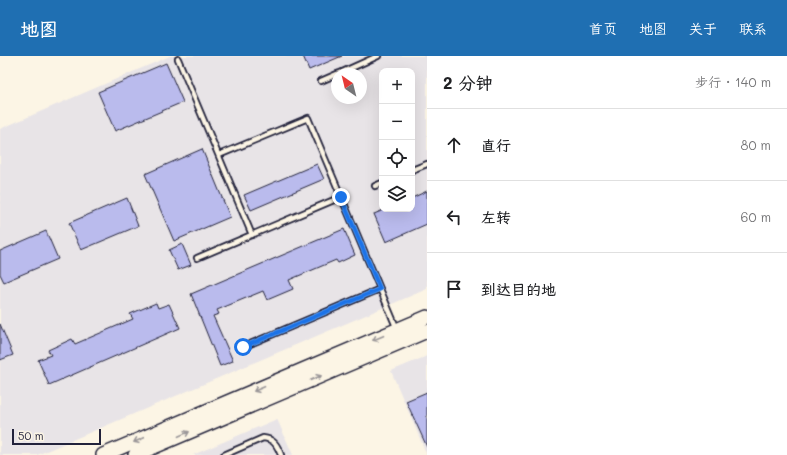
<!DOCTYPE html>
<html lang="zh">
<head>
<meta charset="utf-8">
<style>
  :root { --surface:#fff; --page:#f2f2f2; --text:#202124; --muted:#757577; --line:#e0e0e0; --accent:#1f6fb2 }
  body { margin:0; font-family:Mali,"LXGW WenKai TC",sans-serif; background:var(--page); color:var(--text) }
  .controls { position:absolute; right:12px; top:12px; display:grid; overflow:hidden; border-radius:8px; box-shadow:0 4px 16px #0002 }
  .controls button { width:36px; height:36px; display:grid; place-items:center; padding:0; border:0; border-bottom:1px solid var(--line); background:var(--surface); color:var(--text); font:20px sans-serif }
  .compass { position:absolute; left:331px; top:12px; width:36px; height:36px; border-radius:50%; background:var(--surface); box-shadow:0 4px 16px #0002; rotate:325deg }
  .scale { position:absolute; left:12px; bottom:10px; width:89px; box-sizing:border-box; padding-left:4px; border:2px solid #22223b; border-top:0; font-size:11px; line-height:14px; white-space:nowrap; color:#22223b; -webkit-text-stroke:3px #fcf5e5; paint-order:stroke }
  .stop { position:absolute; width:12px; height:12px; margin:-9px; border:3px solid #1a73e8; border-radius:50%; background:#fff }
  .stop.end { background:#1a73e8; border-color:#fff; box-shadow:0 1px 4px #0008 }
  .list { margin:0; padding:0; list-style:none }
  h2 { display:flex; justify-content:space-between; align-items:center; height:52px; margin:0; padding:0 16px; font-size:17px }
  h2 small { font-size:13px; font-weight:400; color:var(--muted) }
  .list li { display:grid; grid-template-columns:26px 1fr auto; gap:12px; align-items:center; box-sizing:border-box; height:72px; padding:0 16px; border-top:1px solid var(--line) }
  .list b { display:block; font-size:15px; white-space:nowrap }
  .list em { font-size:13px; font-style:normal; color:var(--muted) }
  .icon { flex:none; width:22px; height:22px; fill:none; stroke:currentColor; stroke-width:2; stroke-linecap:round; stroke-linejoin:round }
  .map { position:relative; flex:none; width:427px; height:399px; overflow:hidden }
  header { display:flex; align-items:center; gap:24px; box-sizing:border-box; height:56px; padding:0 20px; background:var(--accent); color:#fff }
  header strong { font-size:19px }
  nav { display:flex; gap:22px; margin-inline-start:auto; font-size:14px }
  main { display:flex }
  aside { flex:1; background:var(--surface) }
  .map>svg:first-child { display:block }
</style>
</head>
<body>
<header>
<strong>地图</strong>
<nav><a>首页</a><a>地图</a><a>关于</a><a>联系</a></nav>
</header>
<main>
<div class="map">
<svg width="427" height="399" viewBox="0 0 427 399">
  <rect width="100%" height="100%" fill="#fcf5e5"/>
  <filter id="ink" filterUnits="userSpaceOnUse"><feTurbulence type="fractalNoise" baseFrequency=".025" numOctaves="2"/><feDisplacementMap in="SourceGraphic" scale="8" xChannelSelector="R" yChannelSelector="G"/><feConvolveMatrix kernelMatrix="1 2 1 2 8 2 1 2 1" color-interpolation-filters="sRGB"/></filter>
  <g filter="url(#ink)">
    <!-- built -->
    <path fill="#e8e4e7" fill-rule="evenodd" d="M170 0H427V233L37 399H0V73ZM382 15H412V153H382ZM337 18H361V42H337Z
      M427 300V399L391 315Z
      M277 363 293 399H193Z"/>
    <!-- building -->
    <path fill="#babbed" stroke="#22223b" d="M303 0H342L309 14Z
      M166 7 183 46 115 75 98 36Z
      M202 93 230 161 174 185 145 118Z
      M317 108 324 123 251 154 244 139Z
      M427 135V168L386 186 374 158 386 153H412V142Z
      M127 142 138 170 81 194 69 167Z
      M344 173 355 199 338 207 336 204 289 224 293 233 267 244 263 235 217 254 219 258 213 260 233 305 220 310 191 238Z
      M46 175 58 203 4 226 0 218V195Z
      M182 188 191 209 178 214 169 194Z
      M156 247 158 252 169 248 180 272 49 329 38 304 51 299 48 294 72 283 75 288 133 263 130 258Z
      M0 268 13 299 0 304Z
      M427 336V391L406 345Z"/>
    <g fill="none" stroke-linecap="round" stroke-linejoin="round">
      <defs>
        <path id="lane" d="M178 3 252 179
          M338 18 378 0
          M321 25 337 18
          M219 99 308 62 397 273
          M412 114 427 108
          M375 130 382 127
          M197 202 341 141
          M243 291 380 233
          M224 399 263 382C274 383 277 389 281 399"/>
        <path id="secondary" d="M103 399 427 261
          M135 399 427 275"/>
      </defs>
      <!-- lane casing -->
      <use href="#lane" stroke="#22223b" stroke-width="8"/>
      <!-- secondary casing -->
      <use href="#secondary" stroke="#22223b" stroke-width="16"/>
      <!-- lane -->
      <use href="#lane" stroke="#fcf5e5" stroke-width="4.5"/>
      <!-- secondary -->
      <use href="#secondary" stroke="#fcf5e5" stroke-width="13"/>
    </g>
    <!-- one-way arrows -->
    <defs><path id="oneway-shaft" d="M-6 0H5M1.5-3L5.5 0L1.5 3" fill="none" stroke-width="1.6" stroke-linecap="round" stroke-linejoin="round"/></defs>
    <g stroke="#9a9698">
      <use href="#oneway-shaft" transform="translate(378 282) rotate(157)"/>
      <use href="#oneway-shaft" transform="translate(316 322) rotate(-23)"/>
      <use href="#oneway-shaft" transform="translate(259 333) rotate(157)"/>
      <use href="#oneway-shaft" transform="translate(184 378) rotate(-23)"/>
      <use href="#oneway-shaft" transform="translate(139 384) rotate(157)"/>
    </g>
  </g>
  <g fill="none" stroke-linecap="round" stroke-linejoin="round" filter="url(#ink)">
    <!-- route -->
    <path stroke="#1a73e8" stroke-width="5" d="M243 291 380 233 341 141"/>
  </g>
</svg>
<div class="controls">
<button>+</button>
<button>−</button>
<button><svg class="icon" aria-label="locate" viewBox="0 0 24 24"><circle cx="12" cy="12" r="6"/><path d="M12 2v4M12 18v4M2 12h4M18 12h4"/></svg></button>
<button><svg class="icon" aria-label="layers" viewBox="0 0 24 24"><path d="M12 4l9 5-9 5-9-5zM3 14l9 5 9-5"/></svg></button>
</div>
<svg class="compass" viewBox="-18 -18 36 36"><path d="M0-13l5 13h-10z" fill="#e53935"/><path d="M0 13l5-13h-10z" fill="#757577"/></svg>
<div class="scale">50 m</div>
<div class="stop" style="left:243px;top:291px"></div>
<div class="stop end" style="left:341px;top:141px"></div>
</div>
<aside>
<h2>2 分钟<small>步行 · 140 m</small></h2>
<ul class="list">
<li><svg class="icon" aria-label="ahead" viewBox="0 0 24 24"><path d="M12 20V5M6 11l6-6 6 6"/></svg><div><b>直行</b></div><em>80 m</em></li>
<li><svg class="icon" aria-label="left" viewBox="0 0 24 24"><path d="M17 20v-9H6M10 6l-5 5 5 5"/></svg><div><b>左转</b></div><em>60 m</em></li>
<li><svg class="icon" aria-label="arrive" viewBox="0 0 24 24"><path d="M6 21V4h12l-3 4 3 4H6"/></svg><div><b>到达目的地</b></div></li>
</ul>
</aside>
</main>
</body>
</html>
